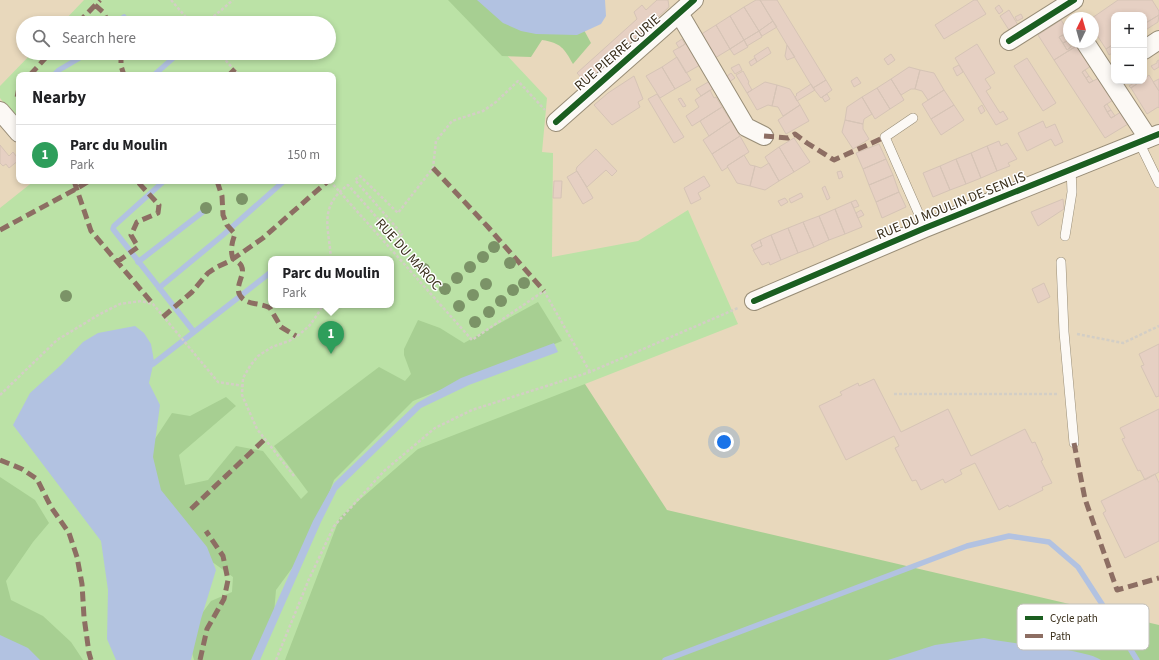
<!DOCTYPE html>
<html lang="en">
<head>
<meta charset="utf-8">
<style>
  :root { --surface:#fff; --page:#f2f2f2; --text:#202124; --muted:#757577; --line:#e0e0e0; --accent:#766952 }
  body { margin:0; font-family:"Source Sans 3",sans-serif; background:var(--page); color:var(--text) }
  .controls { position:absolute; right:12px; top:12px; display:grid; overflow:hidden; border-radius:8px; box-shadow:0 2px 6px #0003 }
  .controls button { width:36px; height:36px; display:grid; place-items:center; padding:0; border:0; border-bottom:1px solid var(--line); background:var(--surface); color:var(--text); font:20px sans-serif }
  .compass { position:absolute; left:1063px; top:12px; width:36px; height:36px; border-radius:50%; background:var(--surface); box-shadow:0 2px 6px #0003; rotate:5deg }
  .you { position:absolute; left:724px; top:442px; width:14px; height:14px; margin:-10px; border:3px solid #fff; border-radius:50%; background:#1a73e8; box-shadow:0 0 0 6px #1a73e833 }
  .badge { display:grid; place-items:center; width:26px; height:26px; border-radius:50%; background:var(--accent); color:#fff; font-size:13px; font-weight:700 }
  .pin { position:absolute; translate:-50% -33px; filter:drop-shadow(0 1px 2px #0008) }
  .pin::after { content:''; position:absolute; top:21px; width:14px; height:12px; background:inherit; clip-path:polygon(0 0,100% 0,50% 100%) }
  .popup { position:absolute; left:268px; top:256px; width:126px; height:52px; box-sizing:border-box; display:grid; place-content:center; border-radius:8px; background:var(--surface); filter:drop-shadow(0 1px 3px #0005); font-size:13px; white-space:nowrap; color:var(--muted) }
  .popup b { font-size:15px; color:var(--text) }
  .popup::after { content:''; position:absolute; left:50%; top:100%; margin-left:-8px; border:8px solid transparent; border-top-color:var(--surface) }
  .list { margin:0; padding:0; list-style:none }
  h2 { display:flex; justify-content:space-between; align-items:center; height:52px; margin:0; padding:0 16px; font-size:17px }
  h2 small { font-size:13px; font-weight:400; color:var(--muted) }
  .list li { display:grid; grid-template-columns:26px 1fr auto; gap:12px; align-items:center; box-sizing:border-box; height:60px; padding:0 16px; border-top:1px solid var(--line) }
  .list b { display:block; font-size:15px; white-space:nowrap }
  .list p { margin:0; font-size:13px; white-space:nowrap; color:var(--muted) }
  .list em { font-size:13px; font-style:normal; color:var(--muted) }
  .icon { flex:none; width:22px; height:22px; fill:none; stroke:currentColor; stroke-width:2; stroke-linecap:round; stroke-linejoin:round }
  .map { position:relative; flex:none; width:1159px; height:660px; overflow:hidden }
  .search { position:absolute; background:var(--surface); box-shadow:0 2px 6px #0003; left:16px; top:16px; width:320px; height:44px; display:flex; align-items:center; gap:10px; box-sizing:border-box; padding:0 14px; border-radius:22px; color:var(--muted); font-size:15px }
  .panel { position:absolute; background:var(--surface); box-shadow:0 2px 6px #0003; left:16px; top:72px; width:320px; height:112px; border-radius:8px }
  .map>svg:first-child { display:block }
</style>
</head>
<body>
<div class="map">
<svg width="1159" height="660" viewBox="0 0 1159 660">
  <rect width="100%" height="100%" fill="#e8d8bc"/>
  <!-- green -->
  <path fill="#bbe2a6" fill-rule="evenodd" d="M84 0H455L547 98 542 152 553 153 552 257 638 241 688 210 738 324 585 384 575 403 385 660H40L0 635V208L34 181H333V75H19V122L0 98V86L32 53H329V23H62ZM271 259H391V305H271Z"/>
  <!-- forest -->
  <path fill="#a7cf92" d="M448 0H487L578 19 591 43 573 64C564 48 561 43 542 40L531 57 502 56Z
    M538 302 562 341 413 401 334 480 320 517 301 556 276 590 274 613 254 660H194L187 634 211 601 232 592 233 577 204 556 156 507 141 460 172 413 190 416 226 397 236 406 179 455 185 485 208 480 236 446 263 451 301 499 308 492 274 446 379 367 405 381 411 374 404 355V349L418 320 440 328 464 343Z
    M585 384 667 510 1159 625V660H285L340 517 418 449Z
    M0 477 35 500 49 523 33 542 6 581 11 600 43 616 71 642 83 660H32L0 644Z"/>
  <!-- water -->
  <path fill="#b2c2e1" d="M477 0H605L606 16 601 24 577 35 536 34 521 31 503 23Z
    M135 326 144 333 151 344 154 361 149 383 160 405 153 457 161 490 207 547 216 570 201 619 191 660H116L107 639 108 590 101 541 13 425 30 393 61 365 83 342 98 333Z
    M554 343 558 352 469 385 421 408 337 490 321 522 260 660H251L313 521 334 483 417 403 461 378Z
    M0 635 28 648 40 660H0Z
    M984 638C1012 644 1040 645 1068 650 1080 653 1091 654 1101 660H888L935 645Z"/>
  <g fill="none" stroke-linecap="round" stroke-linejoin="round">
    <!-- stream -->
    <path stroke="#b2c2e1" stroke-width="5.5" d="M116 23 124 17
      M54 75 59 70 88 53
      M154 75 179 53
      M164 181 114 226 113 229 194 332
      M138 262 204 211
      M159 288 223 235 284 181
      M153 364 271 272
      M1129 647 1137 660
      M665 660 967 546 1009 536 1049 542 1078 567 1122 635"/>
  </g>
  <!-- building -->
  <path fill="#e6d0c3" stroke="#d6c4b6" d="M657 0H668L669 7 586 83 577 73 637 19 634 12 642 5 646 10Z
    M756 0H760L773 21 759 31 744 7Z
    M760 0H777L826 80 813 88Z
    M974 0H977L986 14 944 39 935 25Z
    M1118 0H1152L1159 11V15L1144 24V15H1114V44L1106 49 1093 29V18H1092Z
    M999 5 1003 11 999 14 995 8Z
    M744 7 759 31 744 40 730 16Z
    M1009 10 1018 25 1009 30 1000 16Z
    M1021 14 1023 18 1017 21 1015 17Z
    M1159 15 1158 22 1144 31V24Z
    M730 16 744 40 730 49 716 25Z
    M1061 20 1069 32 1059 37 1067 50 1076 43 1078 45 1054 60 1038 35Z
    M773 21 777 27 762 36 759 31Z
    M716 25 730 49 715 58 700 35Z
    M759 31 762 37 747 46 744 40Z
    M1063 35 1067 41 1063 43 1059 37Z
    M682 39 685 44 679 48 676 43Z
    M744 40 748 47 734 55 730 49Z
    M1067 41 1071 47 1067 50 1063 43Z
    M687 43 700 65 686 73 673 51Z
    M977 44 995 73 985 79 991 88 986 91 1000 113 1003 111 1008 119 996 125 955 58Z
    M1114 44V52L1109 55 1106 49Z
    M787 45 795 57 787 60 785 56Z
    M1078 45 1091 66 1082 72 1089 83 1099 78 1113 100 1104 106 1111 118 1121 112 1128 124 1105 138 1054 60Z
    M768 47 771 53 757 62 754 56Z
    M891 54 895 60 888 65 884 59Z
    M677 57 691 80 675 89 662 67Z
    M755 58 757 62 751 66 749 62Z
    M1027 58 1056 103 1043 111 1014 66Z
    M1159 60V67L1154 70 1151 66 1157 63V61Z
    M739 64 742 70 735 74 731 68Z
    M959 65 963 72 957 76 953 68Z
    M662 67 675 89 660 98 646 76Z
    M909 67 920 70 915 89H911L901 95 891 79Z
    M920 70 934 73 944 90 928 100 922 91 915 89Z
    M1085 70 1089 76 1086 78 1082 72Z
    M743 71 749 82 748 83 752 90 747 93 736 75Z
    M731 73 735 78 729 82 726 77Z
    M1149 75 1159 91V108L1158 107 1147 114 1131 88 1141 81H1144V79Z
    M634 76 643 99 638 102 640 107 612 125 594 105 608 93Z
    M1089 76 1093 81 1089 83 1086 78Z
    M857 77 861 83 854 87 851 81Z
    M891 79 904 100 890 109 877 88Z
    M1159 79V91L1153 82Z
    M826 80 832 90 821 98 813 88Z
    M710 81 714 88 701 96 696 89Z
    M1137 81H1141L1131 88 1129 86Z
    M765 82 777 85 772 106 768 105 757 110 747 93Z
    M811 84 815 90 797 101 795 97 797 95 796 94Z
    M777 85 790 89 800 105 783 116 778 107 772 106Z
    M877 88 890 109 875 119 862 97Z
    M710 90 714 98 716 97 722 107 692 126 686 116 699 107 695 100Z
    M944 90 954 105 931 119 922 104Z
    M657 94 684 137 674 143 648 99Z
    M827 94 830 99 825 102 822 97Z
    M862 97 872 114 864 119 863 124 845 120 847 107Z
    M681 98 686 106 683 107 678 99Z
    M1107 104 1111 110 1107 112 1104 106Z
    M800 105 809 121 786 134 778 120Z
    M954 105 964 120 941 135 931 119Z
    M982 105 985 111 981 114 978 108Z
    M722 107 731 121 709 136 700 121Z
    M1111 110 1115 116 1111 118 1107 112Z
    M845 120 863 124V129L869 139 853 149 842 132Z
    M731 121 740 136 712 154 703 140Z
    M1043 121 1046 128 1055 124 1063 142 1055 146 1051 139 1027 151 1018 133Z
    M740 136 749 152 727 166 728 167 722 171 712 154Z
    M794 138 810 162 794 172 779 147Z
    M999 141 1001 146 1007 143 1017 159 1008 163 1010 166 997 171 987 146Z
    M879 144 886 159 863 169 856 153Z
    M0 145 9 156 13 152 19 160 9 168 6 164 3 166 0 163Z
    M987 146 997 171 981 178 971 153Z
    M779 147 794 172 779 181 765 157Z
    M596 149 617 171 612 176 606 170 587 187 576 170 577 167Z
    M971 153 981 178 966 184 956 159Z
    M744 155 750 165 755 166 750 186 737 183 727 166Z
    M886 159 893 175 869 185 863 169Z
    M956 159 966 184 950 190 940 166Z
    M769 163 779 181 765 190 750 186 755 166 761 168Z
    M940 166 950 190 933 197 923 173Z
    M577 171 593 198 583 204 567 177Z
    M841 171 843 177 839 179 837 172Z
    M893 175 899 192 876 202 869 185Z
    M704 176 710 186 698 193 701 199 691 204 684 188Z
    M554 181H562L561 198H553Z
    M825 186 830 198 827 200 822 188Z
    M899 192 906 207 882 218 876 202Z
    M801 193 803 197 791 203 789 199Z
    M785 198 788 202 781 206 778 201Z
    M1063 199 1064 209 1038 226 1031 212Z
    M856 200 859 206 854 208 851 202Z
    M851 202 862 227 845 234 835 209Z
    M835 209 845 234 829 240 819 216Z
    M861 210 864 215 858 218 856 213Z
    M819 216 829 240 814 247 803 222Z
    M803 222 814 247 798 253 788 228Z
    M788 228 798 253 781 260 771 235Z
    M771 235 781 260 770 265 769 262 762 265 753 250 762 246 760 240Z
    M760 240 762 246 754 250 751 245Z
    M1044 283 1050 297 1038 303 1032 289Z
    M1159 344V396L1156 397 1141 366 1144 365 1139 354Z
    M874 379 901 432 948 409 971 456 1025 429 1032 443 1035 442 1043 460 1041 461 1052 483 1042 487 1043 490 1009 507 1008 505 999 510 975 463 960 470 962 474 945 483 943 479 921 490 916 480 912 481 895 448 899 446 894 436 846 460 819 406 842 395 840 392 858 383 859 386Z
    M1159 409V472L1145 480 1140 470 1138 471 1122 439 1125 438 1120 428Z
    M1155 474 1159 483V541L1125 558 1103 513 1106 511 1101 501Z"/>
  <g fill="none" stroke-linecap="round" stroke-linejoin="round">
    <defs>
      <path id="service" d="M913 118 885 137 925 228
        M1139 142 1159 183
        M1065 236 1072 192 1071 169
        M1061 262 1064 332 1074 443"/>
      <path id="minor" d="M679 13 746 127 764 136
        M1009 41 1074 0
        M1085 42 1148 138
        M1144 50 1159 40
        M0 111 19 133
        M556 122 694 0
        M754 301 925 228 1159 134"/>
    </defs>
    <!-- service casing -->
    <use href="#service" stroke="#988d77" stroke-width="10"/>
    <!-- minor casing -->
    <use href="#minor" stroke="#988d77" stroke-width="20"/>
    <!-- path -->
    <path stroke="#d3cec5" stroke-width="2.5" stroke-dasharray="3 2" stroke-linecap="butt" d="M171 0 191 23
      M206 23 233 0
      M219 53 239 75
      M330 181 472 340 544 291 590 372
      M331 259C329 228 318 207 348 185L397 240 402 234 355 180 360 176 398 213 433 168 436 141 452 121 483 111 496 102 518 81 545 110
      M1077 334 1123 343 1159 326
      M894 394H1057
      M0 395 57 340 100 314 120 304 141 301 153 304 218 382 243 386
      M294 476 257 429 242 395 243 378 250 366 258 356 272 347 289 341 300 334 310 325 319 312 323 305
      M276 660 309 579 334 526 384 471 435 428 472 410 590 372 738 308"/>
    <!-- service -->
    <use href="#service" stroke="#fcf9f5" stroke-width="9"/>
    <!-- minor -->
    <use href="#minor" stroke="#fcf9f5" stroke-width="18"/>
    <!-- quiet -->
    <path stroke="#8d6e63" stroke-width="5" stroke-dasharray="10 5" stroke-linecap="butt" d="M95 5 104 13 108 23
      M78 23 100 0
      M121 53V66L124 75
      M30 75 50 53
      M229 75 235 69
      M19 87 17 98 19 100
      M764 136 788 138 795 134 807 143 834 160 885 137
      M433 168 488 227 544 291
      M74 181 91 231 153 304
      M217 181 222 196 223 215 227 225 235 234C232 242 230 250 233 259 256 269 228 286 243 299 250 305 262 303 270 308L281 327 296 336
      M0 230 76 189 89 181
      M117 262 138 247 131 235 137 222 158 213 159 205 137 181
      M163 317 192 292 208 273 217 267 230 261 263 238 328 181
      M1074 443 1085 499 1117 590 1159 578
      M0 460 22 469 37 479 51 507 69 533 77 557 82 584 84 617 89 653 91 660
      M191 509 265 439
      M200 660 207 629 224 599 228 580 223 556 206 531"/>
    <defs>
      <path id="cycleway" d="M1009 41 1074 0
        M556 122 694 0
        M754 301 925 228 1159 134"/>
    </defs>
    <!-- cycleway casing -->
    <use href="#cycleway" stroke="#fff" stroke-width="8"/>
    <!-- cycleway -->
    <use href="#cycleway" stroke="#1b5e20" stroke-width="6"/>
  </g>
  <!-- trees -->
  <g fill="#7b9367">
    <circle cx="242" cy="199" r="6"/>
    <circle cx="206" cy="208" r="6"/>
    <circle cx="494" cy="247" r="6"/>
    <circle cx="483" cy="257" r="6"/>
    <circle cx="510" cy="263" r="6"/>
    <circle cx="470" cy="267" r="6"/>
    <circle cx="424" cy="269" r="6"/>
    <circle cx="457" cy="278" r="6"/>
    <circle cx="524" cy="283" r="6"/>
    <circle cx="486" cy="284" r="6"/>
    <circle cx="445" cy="289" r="6"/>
    <circle cx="513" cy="290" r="6"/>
    <circle cx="473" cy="295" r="6"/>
    <circle cx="66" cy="296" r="6"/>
    <circle cx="501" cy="301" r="6"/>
    <circle cx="459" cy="306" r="6"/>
    <circle cx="489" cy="312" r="6"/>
    <circle cx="475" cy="322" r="6"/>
  </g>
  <g text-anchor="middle" stroke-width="3" stroke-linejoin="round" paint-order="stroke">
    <!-- street labels -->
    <g font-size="14" fill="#382d19" stroke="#fff">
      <text transform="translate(617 52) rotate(-41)" y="5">RUE PIERRE CURIE</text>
      <text transform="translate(951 205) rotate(-22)" y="5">RUE DU MOULIN DE SENLIS</text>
      <text transform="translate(409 254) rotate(48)" y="5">RUE DU MAROC</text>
    </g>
  </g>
  <!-- legend -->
  <rect x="1017" y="604" width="132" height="46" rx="6" fill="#fff" stroke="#c3c0ba" stroke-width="1"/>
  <rect x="1025" y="616" width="18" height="4" fill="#1b5e20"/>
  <rect x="1025" y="634" width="18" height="4" fill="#8d6e63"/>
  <g font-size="11" fill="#382d19">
    <text x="1050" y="622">Cycle path</text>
    <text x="1050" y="640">Path</text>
  </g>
</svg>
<div class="controls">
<button>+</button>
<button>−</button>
</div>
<svg class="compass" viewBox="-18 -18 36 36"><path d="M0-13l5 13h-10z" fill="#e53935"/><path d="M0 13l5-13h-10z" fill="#757577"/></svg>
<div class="you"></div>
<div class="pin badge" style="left:331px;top:354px;background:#2e9e5b">1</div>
<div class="popup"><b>Parc du Moulin</b>Park</div>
<div class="search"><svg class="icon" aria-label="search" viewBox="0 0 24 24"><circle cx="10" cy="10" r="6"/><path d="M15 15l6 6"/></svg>Search here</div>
<section class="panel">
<h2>Nearby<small></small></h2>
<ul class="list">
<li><span class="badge" style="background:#2e9e5b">1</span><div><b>Parc du Moulin</b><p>Park</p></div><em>150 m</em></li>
</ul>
</section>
</div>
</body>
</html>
